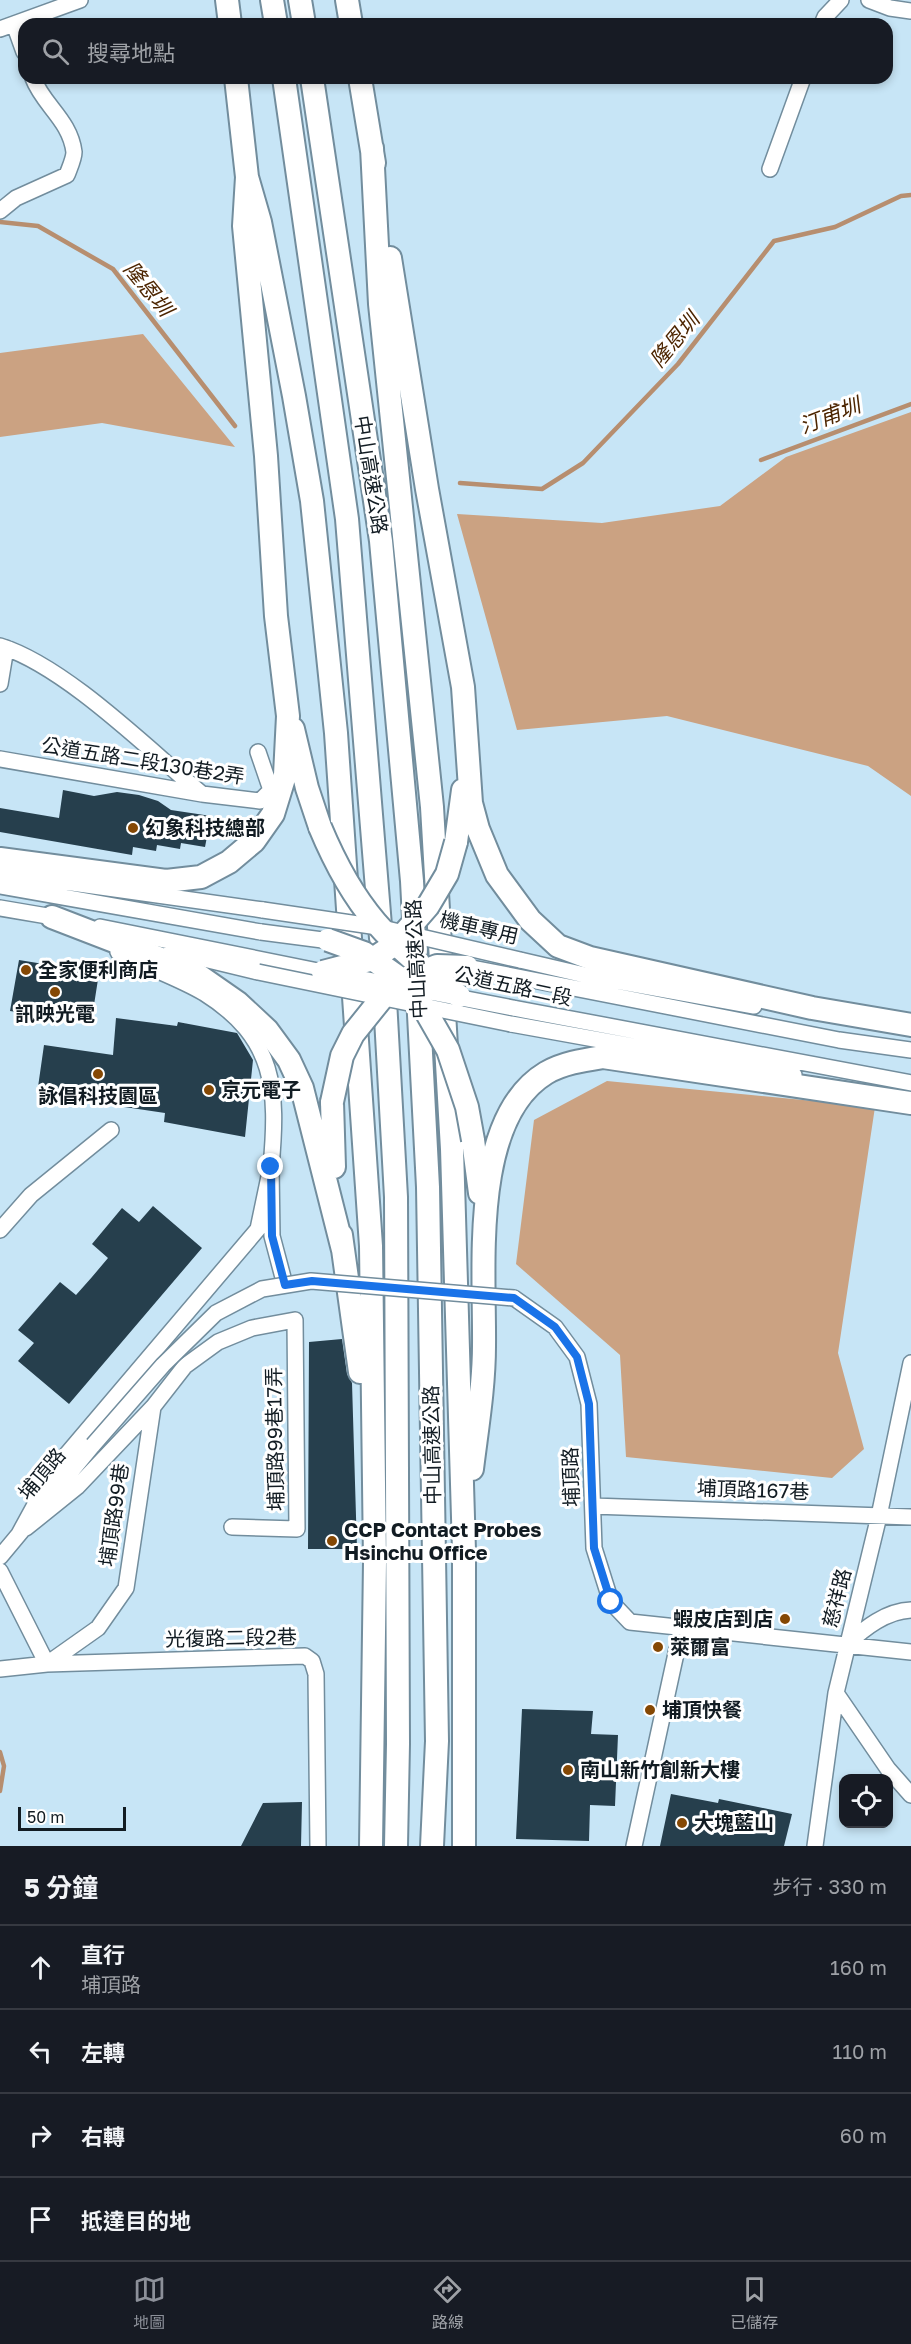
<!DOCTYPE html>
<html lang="zh-TW">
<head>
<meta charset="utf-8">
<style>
  :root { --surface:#171b24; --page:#242831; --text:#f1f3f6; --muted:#9ea1a6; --line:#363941; --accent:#8c9099 }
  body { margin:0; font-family:"Golos Text","Noto Sans TC",sans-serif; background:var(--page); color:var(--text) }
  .controls { position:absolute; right:18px; bottom:18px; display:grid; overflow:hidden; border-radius:12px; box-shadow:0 3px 9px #0003 }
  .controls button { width:54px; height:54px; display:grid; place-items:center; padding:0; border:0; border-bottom:2px solid var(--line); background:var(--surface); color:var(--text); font:30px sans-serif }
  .scale { position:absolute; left:18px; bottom:15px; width:108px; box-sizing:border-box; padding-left:6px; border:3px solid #121c23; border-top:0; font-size:16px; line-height:21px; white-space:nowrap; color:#121c23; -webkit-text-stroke:4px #fff; paint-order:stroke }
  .stop { position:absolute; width:18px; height:18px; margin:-14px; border:4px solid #1a73e8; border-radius:50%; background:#fff }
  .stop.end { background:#1a73e8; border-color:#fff; box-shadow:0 2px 6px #0008 }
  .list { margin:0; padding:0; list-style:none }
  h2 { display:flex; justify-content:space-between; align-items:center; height:78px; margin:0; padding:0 24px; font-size:26px }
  h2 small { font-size:20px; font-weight:400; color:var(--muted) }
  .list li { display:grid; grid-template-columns:39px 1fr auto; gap:18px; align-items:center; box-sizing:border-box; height:84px; padding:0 24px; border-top:2px solid var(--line) }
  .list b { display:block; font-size:22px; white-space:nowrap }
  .list p { margin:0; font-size:20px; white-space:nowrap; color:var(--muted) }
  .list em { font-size:20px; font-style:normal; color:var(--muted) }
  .icon { flex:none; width:33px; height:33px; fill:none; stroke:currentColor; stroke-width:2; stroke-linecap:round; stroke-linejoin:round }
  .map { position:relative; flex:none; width:911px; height:1846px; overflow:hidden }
  .search { position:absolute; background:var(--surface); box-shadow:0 3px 9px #0003; left:18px; right:18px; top:18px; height:66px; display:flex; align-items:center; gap:15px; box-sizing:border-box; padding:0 21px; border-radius:18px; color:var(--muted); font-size:22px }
  .sheet { height:414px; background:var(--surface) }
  nav { display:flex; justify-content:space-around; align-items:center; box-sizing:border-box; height:84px; border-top:2px solid var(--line); background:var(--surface); font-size:16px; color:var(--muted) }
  nav a { display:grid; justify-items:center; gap:3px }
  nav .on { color:var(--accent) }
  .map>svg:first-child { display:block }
</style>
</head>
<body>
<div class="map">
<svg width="911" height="1846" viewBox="0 0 911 1846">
  <rect width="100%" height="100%" fill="#c7e5f6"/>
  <!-- forest -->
  <path fill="#cba282" d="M143 334 235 447 102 423 0 437V353Z
    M911 412V796L868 766 667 716 517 730 457 514 602 523 720 506 786 457Z
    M607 1081 875 1107 838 1353 864 1449 832 1478 626 1457 620 1355 516 1264 534 1120Z"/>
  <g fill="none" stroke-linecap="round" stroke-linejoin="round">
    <!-- stream -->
    <path stroke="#b78e6f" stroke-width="4.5" d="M0 222 38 226 113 269 235 426
      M761 460 911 404
      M460 483 542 489 583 463 678 364 774 241 835 227 901 196 911 195
      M0 1752 4 1766 0 1791"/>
  </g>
  <!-- building -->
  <path fill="#263f4d" d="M63 790 94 796 117 792 139 795 158 801 171 810 211 816 205 847 181 843 180 849 157 845 156 851 133 847 132 855 0 832V808L59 818Z
    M19 960 99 973 91 1024 10 1011Z
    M116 1018 177 1026 178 1022 237 1033 253 1060 245 1137 164 1122 165 1113 37 1094 44 1045 113 1055Z
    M153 1206 202 1248 69 1404 18 1361 34 1343 18 1330 60 1282 76 1295 92 1277 108 1258 92 1244 122 1208 139 1222Z
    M342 1339 347 1374 352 1383 357 1549H308L309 1342Z
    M522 1709 593 1711 591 1734 618 1735 615 1806 590 1805 589 1841 516 1839Z
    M671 1794 718 1803 719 1799 792 1814 784 1846H660Z
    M302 1802 301 1846H241L263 1803Z"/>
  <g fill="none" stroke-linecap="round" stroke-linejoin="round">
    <defs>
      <path id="minor" d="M869 0 890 8 911 11
        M14 24 24 52
        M822 24 825 17 841 0
        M0 29 80 0
        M770 169 803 78
        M0 211 16 198 67 175C69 169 74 159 74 152 70 120 43 105 33 78
        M0 646C65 666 148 749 202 794
        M0 684 6 648
        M0 759 202 794 260 801 271 790 258 752
        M0 873 263 910
        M0 886 261 932
        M0 908 59 918
        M100 927 323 972
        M171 951 258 972
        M118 952C145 967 177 977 204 993 276 1038 278 1090 271 1167
        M520 960 589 976 754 1006
        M467 967 839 1040 911 1050
        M513 1008 911 1083
        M511 1024 794 1075
        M0 1230 31 1195 111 1130
        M514 1298 555 1327 577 1357 589 1404 594 1548 611 1602 630 1622 911 1652
        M593 1506 911 1517
        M41 1508 93 1445
        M26 1528 77 1487 153 1407
        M19 1534 55 1468 258 1229 271 1167 272 1236 285 1285
        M0 1557 25 1527
        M0 1571 47 1664 98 1628 126 1588 153 1407 185 1366 218 1342 252 1328 295 1320 297 1529 232 1527
        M847 1644C865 1628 886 1611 911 1610
        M0 1669 47 1664 305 1656 312 1661 316 1674 318 1846
        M836 1693 888 1769 911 1795
        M634 1846 682 1626
        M815 1846 836 1693 879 1516 911 1363"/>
      <path id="highway" d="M227 0 230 24
        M272 0 276 24
        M300 0 304 24
        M347 0 351 24
        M284 78 347 519 381 938
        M312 78 381 541 412 881 428 1187 437 1741 432 1846
        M360 78 374 163
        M372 148 380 304 432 807 452 1149 464 1551V1846
        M247 177 260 222 294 396 312 501 336 733 371 1246 375 1562 371 1846
        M390 258 427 489 463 687 471 803 478 829 497 875 530 920 558 946 590 958 812 1008 911 1025
        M293 729 307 788 320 827
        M456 842 463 790
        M0 859 166 881 201 877 229 862 254 841 273 814 285 775 288 716 276 616 266 456 244 226 247 177 236 78
        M52 917 192 971 238 1003 267 1030 289 1060 302 1088 343 1250
        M384 982 396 1197 398 1744 396 1846
        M332 1102 334 1167
        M473 1140 480 1193
        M341 1235 360 1372
        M472 1469C477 1428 484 1387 484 1346 485 1268 470 1119 546 1073 563 1063 584 1060 603 1057L911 1103"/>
    </defs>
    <!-- minor casing -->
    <use href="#minor" stroke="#728d9d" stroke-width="18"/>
    <!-- highway casing -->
    <use href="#highway" stroke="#728d9d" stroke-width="26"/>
    <!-- minor -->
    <use href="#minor" stroke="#fff" stroke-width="15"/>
    <!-- highway -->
    <use href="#highway" stroke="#fff" stroke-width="22"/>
    <defs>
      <path id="minor-bridge" d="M263 910 378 927 520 960
        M261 932 338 942
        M258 972 511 1024
        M332 973 513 1008
        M93 1445 163 1365 216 1313 262 1289 311 1281 514 1298"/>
      <path id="highway-bridge" d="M320 827C355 911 387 941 459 996
        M328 940 364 953 412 987 448 1050 467 1107 473 1140
        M323 972 373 959 395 944 428 906 447 874 456 842
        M332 1102 342 1056 353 1034 394 983 437 966 467 967"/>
    </defs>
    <!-- minor-bridge casing -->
    <use href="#minor-bridge" stroke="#728d9d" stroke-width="18" stroke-linecap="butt"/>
    <!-- highway-bridge casing -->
    <use href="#highway-bridge" stroke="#728d9d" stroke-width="26" stroke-linecap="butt"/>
    <!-- minor-bridge -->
    <use href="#minor-bridge" stroke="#fff" stroke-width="15"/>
    <!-- highway-bridge -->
    <use href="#highway-bridge" stroke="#fff" stroke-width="22"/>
  </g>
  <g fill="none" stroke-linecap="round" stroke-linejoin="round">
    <!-- route -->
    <path stroke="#1a73e8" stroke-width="8" d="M271 1167 272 1236 285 1285 312 1281 514 1298 555 1327 577 1357 589 1404 594 1548 611 1602"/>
  </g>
  <!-- markers -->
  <g fill="#854804" stroke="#fff" stroke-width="2">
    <circle cx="133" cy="828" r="6"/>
    <circle cx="26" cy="970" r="6"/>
    <circle cx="55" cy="992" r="6"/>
    <circle cx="98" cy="1074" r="6"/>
    <circle cx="209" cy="1090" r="6"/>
    <circle cx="332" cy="1541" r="6"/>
    <circle cx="785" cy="1619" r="6"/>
    <circle cx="658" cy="1647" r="6"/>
    <circle cx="650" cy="1710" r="6"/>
    <circle cx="568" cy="1770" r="6"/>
    <circle cx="682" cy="1823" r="6"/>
  </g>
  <g text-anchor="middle" stroke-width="6" stroke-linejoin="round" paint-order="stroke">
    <!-- street labels -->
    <g font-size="20" fill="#121c23" stroke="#fff">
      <text transform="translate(371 475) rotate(81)" y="7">中山高速公路</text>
      <text transform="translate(143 761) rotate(9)" y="7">公道五路二段130巷2弄</text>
      <text transform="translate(479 928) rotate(13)" y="7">機車專用</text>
      <text transform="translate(416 959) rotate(-93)" y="7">中山高速公路</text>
      <text transform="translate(513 986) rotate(12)" y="7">公道五路二段</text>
      <text transform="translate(275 1439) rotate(-91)" y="7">埔頂路99巷17弄</text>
      <text transform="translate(432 1445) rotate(-91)" y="7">中山高速公路</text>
      <text transform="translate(42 1474) rotate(-50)" y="7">埔頂路</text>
      <text transform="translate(571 1477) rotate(-92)" y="7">埔頂路</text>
      <text transform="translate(753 1490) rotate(2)" y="7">埔頂路167巷</text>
      <text transform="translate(114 1515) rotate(-82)" y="7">埔頂路99巷</text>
      <text transform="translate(837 1598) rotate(-76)" y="7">慈祥路</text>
      <text transform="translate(231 1638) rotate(-1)" y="7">光復路二段2巷</text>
    </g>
    <!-- poi labels -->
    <g font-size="20" font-weight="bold" fill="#121c23" stroke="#fff" text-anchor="start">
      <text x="145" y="835">幻象科技總部</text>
      <text x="38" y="977">全家便利商店</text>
      <text x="55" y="1021" text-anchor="middle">訊映光電</text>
      <text x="221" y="1097">京元電子</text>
      <text x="98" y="1103" text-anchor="middle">詠倡科技園區</text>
      <text x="344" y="1537">CCP Contact Probes<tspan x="344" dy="23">Hsinchu Office</tspan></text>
      <text x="773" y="1626" text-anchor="end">蝦皮店到店</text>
      <text x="670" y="1654">萊爾富</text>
      <text x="662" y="1717">埔頂快餐</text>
      <text x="580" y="1777">南山新竹創新大樓</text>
      <text x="694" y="1830">大塊藍山</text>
    </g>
    <!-- water labels -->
    <g font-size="21" font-style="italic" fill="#4c2500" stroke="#fff">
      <text transform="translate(148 289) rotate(51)" y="7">隆恩圳</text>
      <text transform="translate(675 340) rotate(-50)" y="7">隆恩圳</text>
      <text transform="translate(830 416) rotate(-21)" y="7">汀甫圳</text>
    </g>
  </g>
</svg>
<div class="controls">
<button><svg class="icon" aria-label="locate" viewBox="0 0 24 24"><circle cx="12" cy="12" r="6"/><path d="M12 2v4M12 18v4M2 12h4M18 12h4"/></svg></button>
</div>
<div class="scale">50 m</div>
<div class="stop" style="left:611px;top:1602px"></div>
<div class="stop end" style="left:271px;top:1167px"></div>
<div class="search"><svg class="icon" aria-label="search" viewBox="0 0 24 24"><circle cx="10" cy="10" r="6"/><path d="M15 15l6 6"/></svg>搜尋地點</div>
</div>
<section class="sheet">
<h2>5 分鐘<small>步行 · 330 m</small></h2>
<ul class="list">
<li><svg class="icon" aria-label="ahead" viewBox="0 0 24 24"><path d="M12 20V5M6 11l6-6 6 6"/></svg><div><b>直行</b><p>埔頂路</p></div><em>160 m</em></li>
<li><svg class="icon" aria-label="left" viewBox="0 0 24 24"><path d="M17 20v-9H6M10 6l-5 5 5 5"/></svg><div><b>左轉</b></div><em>110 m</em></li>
<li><svg class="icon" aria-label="right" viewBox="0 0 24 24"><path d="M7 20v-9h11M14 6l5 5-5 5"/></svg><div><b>右轉</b></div><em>60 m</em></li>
<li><svg class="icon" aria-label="arrive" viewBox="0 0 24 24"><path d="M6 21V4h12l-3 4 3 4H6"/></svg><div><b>抵達目的地</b></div></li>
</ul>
</section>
<nav>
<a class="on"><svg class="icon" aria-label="map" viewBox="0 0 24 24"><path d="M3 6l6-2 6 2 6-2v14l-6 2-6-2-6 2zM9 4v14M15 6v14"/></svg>地圖</a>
<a><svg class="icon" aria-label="directions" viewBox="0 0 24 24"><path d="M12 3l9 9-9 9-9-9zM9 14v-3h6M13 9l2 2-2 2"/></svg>路線</a>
<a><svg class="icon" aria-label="saved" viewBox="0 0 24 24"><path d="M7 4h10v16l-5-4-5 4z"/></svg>已儲存</a>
</nav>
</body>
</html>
